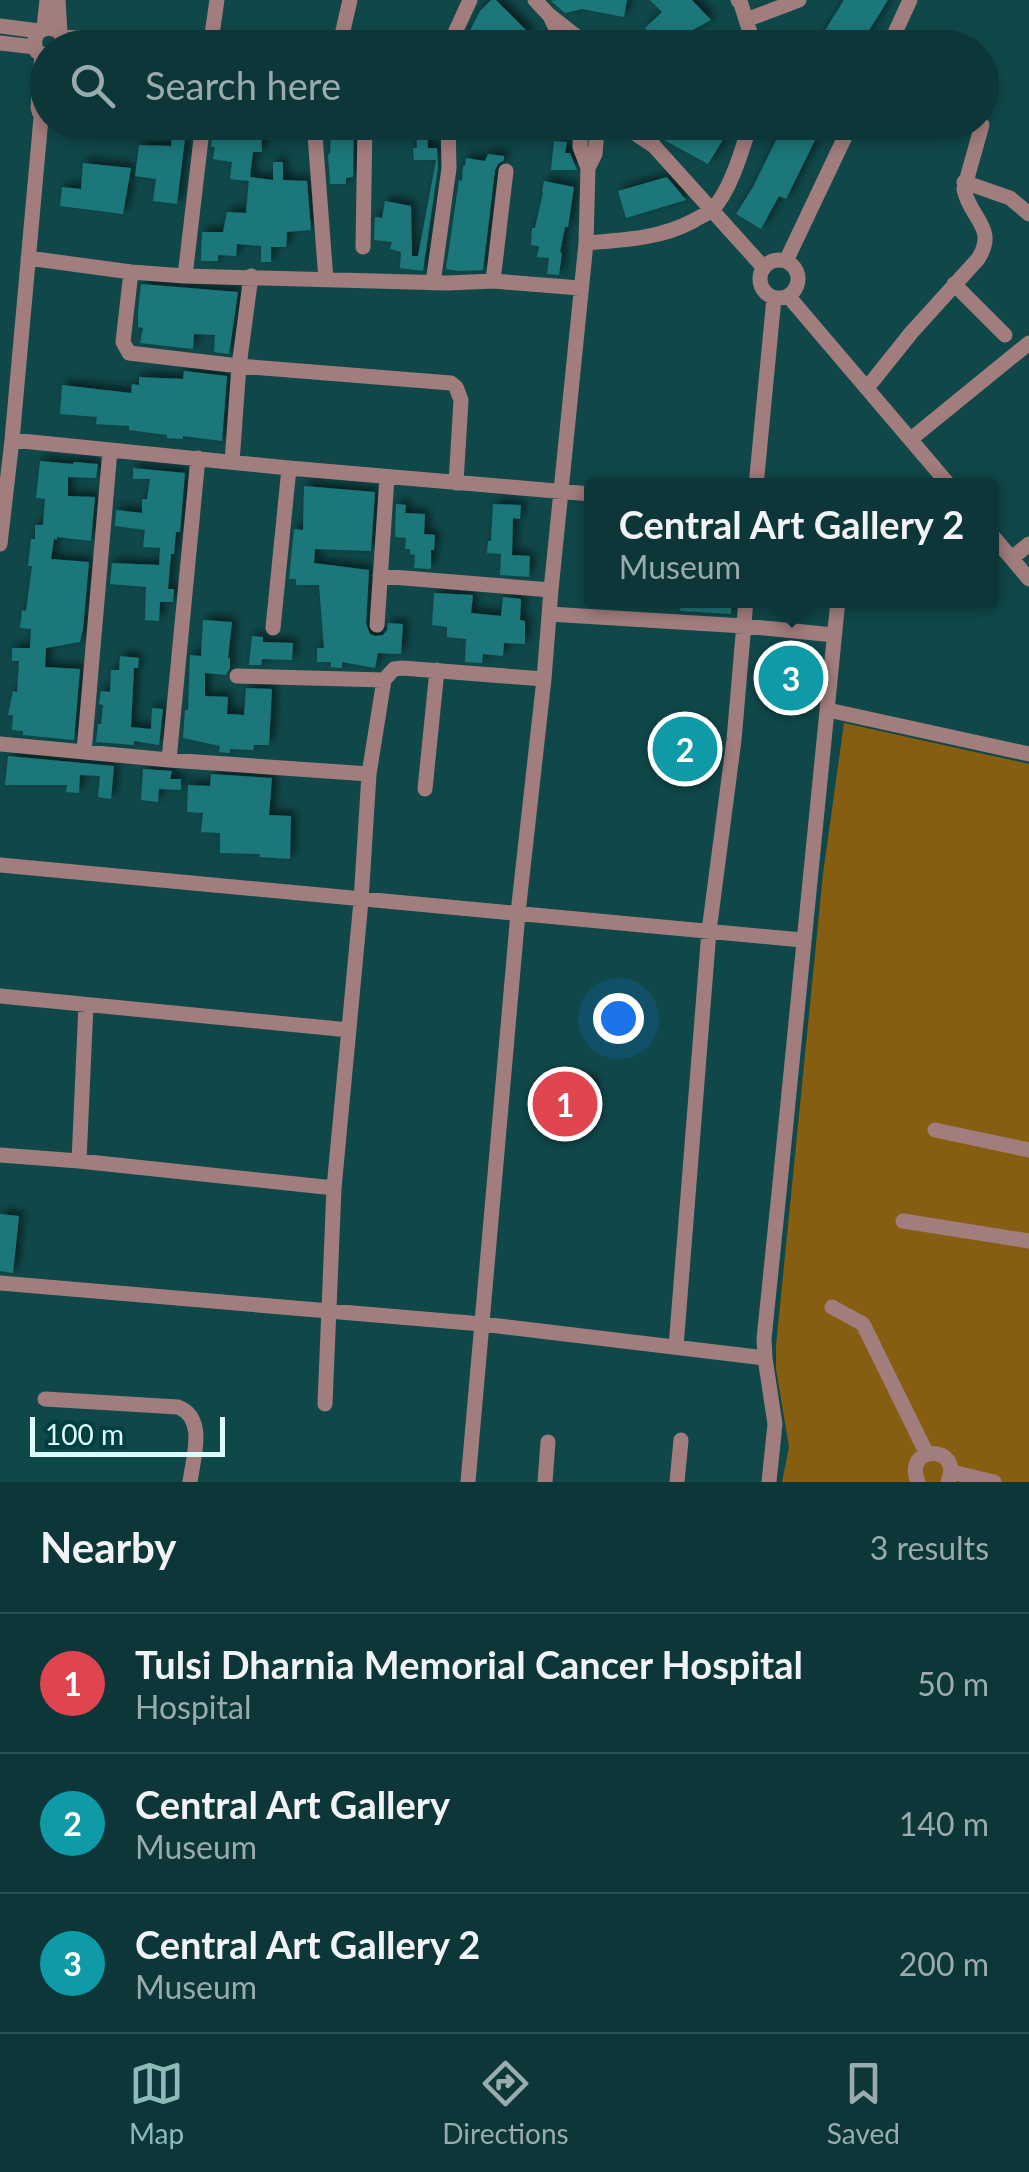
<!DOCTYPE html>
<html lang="en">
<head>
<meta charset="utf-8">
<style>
  :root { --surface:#0c3638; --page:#1a4143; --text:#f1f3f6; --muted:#9aabae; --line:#2c5053; --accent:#8bbbb9 }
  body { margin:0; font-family:Lato,sans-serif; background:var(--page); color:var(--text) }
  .scale { position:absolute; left:30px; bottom:25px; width:195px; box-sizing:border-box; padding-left:10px; border:5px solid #dafcfd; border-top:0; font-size:28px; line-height:35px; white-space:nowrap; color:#dafcfd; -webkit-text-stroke:8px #003e40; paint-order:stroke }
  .you { position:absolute; left:618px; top:1018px; width:35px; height:35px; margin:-25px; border:8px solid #fff; border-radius:50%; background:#1a73e8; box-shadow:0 0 0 15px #1a73e833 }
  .badge { display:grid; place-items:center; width:65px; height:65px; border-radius:50%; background:var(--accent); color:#fff; font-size:32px; font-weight:700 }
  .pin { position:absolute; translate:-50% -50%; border:5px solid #fff; box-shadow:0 2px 10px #0006 }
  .popup { position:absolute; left:584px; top:478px; width:415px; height:130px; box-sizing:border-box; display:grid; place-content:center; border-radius:10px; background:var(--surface); filter:drop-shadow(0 2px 8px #0005); font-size:32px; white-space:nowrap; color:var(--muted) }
  .popup b { font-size:38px; color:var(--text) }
  .popup::after { content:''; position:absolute; left:50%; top:100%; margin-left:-20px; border:20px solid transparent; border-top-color:var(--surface) }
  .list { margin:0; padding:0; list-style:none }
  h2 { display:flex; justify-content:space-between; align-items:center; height:130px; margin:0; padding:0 40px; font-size:42px }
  h2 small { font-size:32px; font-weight:400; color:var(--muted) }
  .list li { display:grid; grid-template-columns:65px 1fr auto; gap:30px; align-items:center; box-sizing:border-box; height:140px; padding:0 40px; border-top:2px solid var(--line) }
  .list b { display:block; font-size:38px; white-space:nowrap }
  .list p { margin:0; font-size:32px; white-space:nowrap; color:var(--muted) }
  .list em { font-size:32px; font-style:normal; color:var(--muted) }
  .icon { flex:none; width:55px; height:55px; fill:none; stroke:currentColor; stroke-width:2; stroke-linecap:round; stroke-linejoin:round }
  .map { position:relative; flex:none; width:1029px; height:1482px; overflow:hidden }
  .search { position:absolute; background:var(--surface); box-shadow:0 5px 15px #0003; left:30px; right:30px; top:30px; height:110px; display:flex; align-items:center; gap:25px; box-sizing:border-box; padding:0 35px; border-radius:55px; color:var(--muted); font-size:38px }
  .sheet { height:550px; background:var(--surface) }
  nav { display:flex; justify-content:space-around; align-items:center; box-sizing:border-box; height:140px; border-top:2px solid var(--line); background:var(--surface); font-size:28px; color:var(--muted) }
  nav a { display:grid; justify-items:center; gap:5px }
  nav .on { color:var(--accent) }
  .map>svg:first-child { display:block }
</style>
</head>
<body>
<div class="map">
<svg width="1029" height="1482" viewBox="0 0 1029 1482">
  <defs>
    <filter id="shadow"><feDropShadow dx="4.5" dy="-4.5" stdDeviation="5" flood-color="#0009"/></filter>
  </defs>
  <rect width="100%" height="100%" fill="#10484a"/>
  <!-- green -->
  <path fill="#865e11" d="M844 723 1029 764V1482H782L789 1447 776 1369V1346L823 874Z"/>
  <!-- building -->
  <path fill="#1a777a" filter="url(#shadow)" d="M491 0H496L529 33 520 48H461L480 11Z
    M556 0H627L624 17 582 9 565 13 551 1Z
    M650 0H692L711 20 663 46 645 28 662 12Z
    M844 0H888L858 48H814Z
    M173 122H187L177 204 153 201 156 179 135 176 139 145 171 146Z
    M228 122 287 123V133L261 132 262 152H253L250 177 273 180V162H283V180L307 181 311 230 287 232 286 247H271V262H261V246L237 244 236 256 218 255V261H201L202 232H223L227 212 246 213 249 179V181L230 179 232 162 213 159 215 147H211L213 130H228Z
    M339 122H354L353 177 346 178V184H330L328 155 330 153 331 126H339Z
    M416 122H426L428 148H437L438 167 423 271 400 268 401 252 390 249 392 242 374 240 375 217 382 218 385 201 411 206 412 256H418L436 160H414L413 148H417Z
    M667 122H693L703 127 704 125 724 138 708 164 664 140 661 135Z
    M785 122H824L786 199 779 196 761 229 736 214 753 187Z
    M554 141 567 142 565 153H570L577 170H551Z
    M488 154 504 156V160L498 164 495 170 483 270 458 271 446 269 459 180 462 181 463 166H465L466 158 485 161Z
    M83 163 131 168 123 214 60 206 62 187 81 189Z
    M667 177 686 200 626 218 618 191Z
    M544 181 574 187 568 227H565L560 252 562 253 559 275 547 274 549 258 537 257 539 246 531 245 532 228H535L543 193 542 192Z
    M141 284 238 292 229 354 214 352 215 335 194 334 193 349 140 343 143 328 138 327V311Z
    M184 371 227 376 222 441 183 436V439L167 438V435L129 430V426L96 424 97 417 60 414 62 385 131 393 132 384 139 385V377L183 379Z
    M40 461 73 464 74 462 98 464 96 478 68 477V496L95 497 91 541 57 537V540L54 539 51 559 89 562 83 629 80 642 46 648 45 667 80 669 74 740 23 735V731L12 730 13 715H8L13 691 17 692 19 661H12V648H30L31 629 20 628 22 610 26 611 32 566H28L31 539H35V525H43L45 499 36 498Z
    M133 468 185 473 180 532H176L174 554H171L168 589H174L173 602H160L159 621 145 620 146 587 110 584 112 563 159 565 160 548 143 547 145 530 115 526 116 510 142 513V499H147L150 479H133Z
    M304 486 375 492 371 551 315 549 314 563 369 570 366 624 370 634 375 636 383 635 387 630 388 623 403 624 401 654 378 653 375 668 342 662V668L331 667V662H317V648H324L319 585H296V579H289L294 529 303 530Z
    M396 504 406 505 405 513 425 514 424 534 435 535 434 550H431V569L414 568 415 555 410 554V549H405L406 538 395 537Z
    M493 504 521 505 520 519 513 518 512 555 530 556 529 577 500 575 501 554 487 553 488 541H491Z
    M434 593 473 595 471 613 501 616 503 597 521 599 520 620 525 621V644L504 643 503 656 483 654 482 663 465 662 466 639 447 637V627L432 625Z
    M711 600H732L731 614 680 611 681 601 711 604Z
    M203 620 232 622 228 658H230V668L226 675 205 673V696L228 697 227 714 244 715 246 688 272 689 269 745H254L253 750 230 749V753L219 752 220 746 183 738 185 710H188L190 655 201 656Z
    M252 636 263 637V642L293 643 292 660 262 659 261 665H249Z
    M120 656 139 658 138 668H134L131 727 151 729 152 708 163 709 159 745 134 741V745L96 742 98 724H101L103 705 99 704 101 691 110 692 111 670H119Z
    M8 756 114 766 111 799 98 797 100 776 80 775 79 793 66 792 67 785H5Z
    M143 769 172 771 170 779H181V790L159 789 158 802 141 800Z
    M211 774 272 778 269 815 291 816 290 859 259 857 260 854 220 853V833L201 832 203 813 187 812 188 785 210 786Z
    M547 1078 593 1081 590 1122 544 1119Z
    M0 1214 19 1216 13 1273 0 1271Z"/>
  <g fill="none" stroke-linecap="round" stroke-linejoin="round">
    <!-- minor -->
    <path stroke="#a27d7d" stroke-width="15" d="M58 0 60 32 63 39
      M535 0 549 15 591 48
      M738 0 741 4 755 48
      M551 18 565 48
      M746 20 799 0
      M0 26 39 31
      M44 28 47 0
      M63 37 221 48
      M0 43 35 47
      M210 48 217 0
      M339 48 350 0
      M448 48 470 0
      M888 48 910 0
      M48 56 37 52C29 34 44 22 60 32
      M40 114 38 108 42 55
      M314 122 326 280
      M618 122 654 146 764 268
      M643 122 654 146
      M588 168 595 154 598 122
      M964 182 1010 198 1029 214
      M586 243C623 240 659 239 693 221 699 217 708 214 713 209 732 188 742 149 751 122
      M363 247 365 122
      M28 258 131 272 185 276 448 283 493 281 580 288
      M760 279a19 19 0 1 1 38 0a19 19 0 1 1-38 0Z
      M786 261 852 122
      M131 272 123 342 129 353 239 366 451 383 456 387 461 400 456 483
      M185 276 203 122
      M493 281 506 171
      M433 283 449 168 448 122
      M954 284 1005 335
      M789 297 950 486
      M867 388 911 333 978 259C998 228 970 219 964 189L982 125
      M911 439 1029 343
      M12 440 289 468 591 494
      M232 462 239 366 251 276
      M756 486 774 298
      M991 534 1029 579
      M0 544 12 440 41 118 48 100
      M1012 558 1029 544
      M380 576 551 590
      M549 614 744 626 834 635
      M377 625 387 477
      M273 628 289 468
      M237 676 384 680
      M828 710 1029 754
      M0 744 169 760 369 774
      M84 752 110 450
      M169 760 198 458
      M425 789 437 670
      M0 865 802 940
      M0 996 349 1030
      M935 1130 1029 1150
      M0 1155 79 1161 334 1188
      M79 1161 86 1005
      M903 1221 1029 1241
      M0 1283 482 1324 765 1358
      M832 1307 863 1324 927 1454
      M676 1347 709 931 734 740 746 600
      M45 1399 178 1407C207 1418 193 1458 190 1482
      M325 1404 334 1188 361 901 369 774 384 680 394 669 402 668 544 679
      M952 1472 994 1482
      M468 1482 518 913 544 679 551 590 586 243 588 168 580 147 581 122
      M545 1482 548 1442
      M677 1482 681 1440
      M769 1482 775 1424 765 1358 764 1339C790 1093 812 847 838 600
      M918 1482C902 1444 964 1444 948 1482"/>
  </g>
</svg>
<div class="scale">100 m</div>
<div class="you"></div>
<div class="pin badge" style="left:565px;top:1104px;background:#e0444e">1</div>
<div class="pin badge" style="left:685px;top:749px;background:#0f9aa8">2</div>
<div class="pin badge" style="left:791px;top:678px;background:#0f9aa8">3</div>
<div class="popup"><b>Central Art Gallery 2</b>Museum</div>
<div class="search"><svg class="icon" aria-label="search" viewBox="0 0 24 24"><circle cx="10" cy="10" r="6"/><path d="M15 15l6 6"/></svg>Search here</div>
</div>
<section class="sheet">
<h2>Nearby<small>3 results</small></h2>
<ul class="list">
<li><span class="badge" style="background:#e0444e">1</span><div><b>Tulsi Dharnia Memorial Cancer Hospital</b><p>Hospital</p></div><em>50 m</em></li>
<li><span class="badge" style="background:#0f9aa8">2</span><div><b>Central Art Gallery</b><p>Museum</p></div><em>140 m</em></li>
<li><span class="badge" style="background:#0f9aa8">3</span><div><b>Central Art Gallery 2</b><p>Museum</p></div><em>200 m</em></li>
</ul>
</section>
<nav>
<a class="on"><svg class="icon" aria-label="map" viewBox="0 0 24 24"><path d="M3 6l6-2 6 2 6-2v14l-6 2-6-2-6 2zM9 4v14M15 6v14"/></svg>Map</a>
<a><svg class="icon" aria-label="directions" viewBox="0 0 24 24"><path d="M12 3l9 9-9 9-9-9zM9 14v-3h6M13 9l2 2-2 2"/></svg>Directions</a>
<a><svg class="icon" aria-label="saved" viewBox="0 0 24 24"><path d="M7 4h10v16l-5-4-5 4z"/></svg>Saved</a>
</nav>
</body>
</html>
